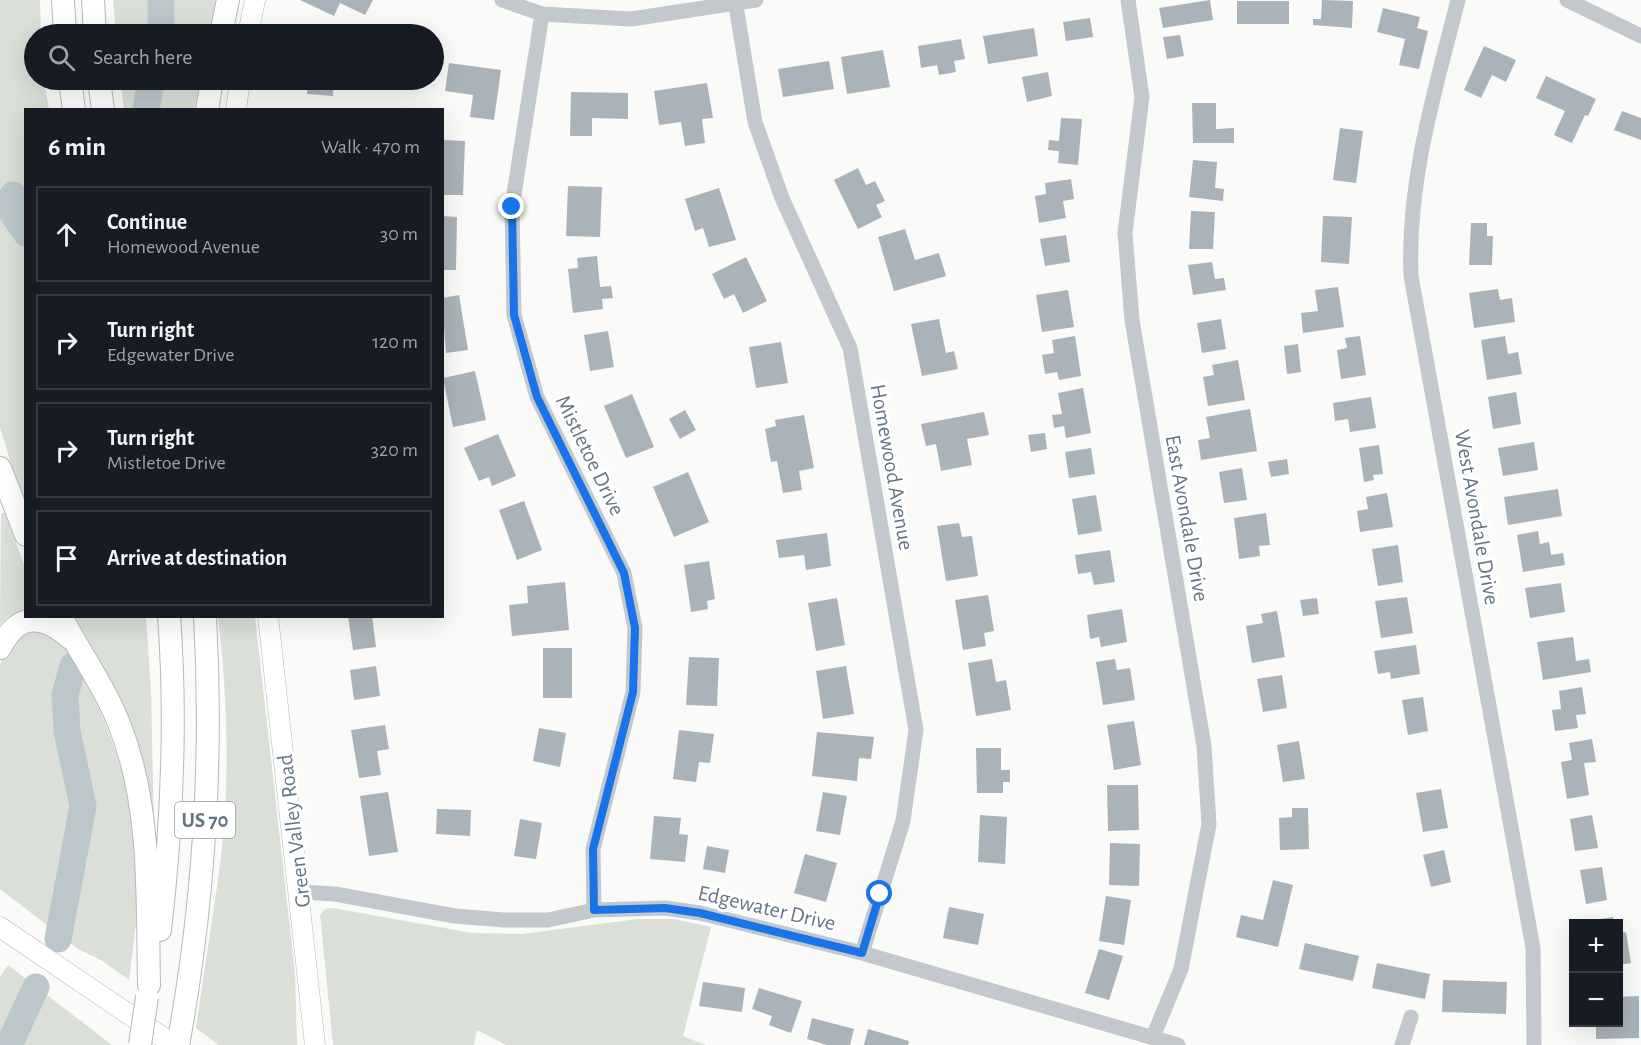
<!DOCTYPE html>
<html lang="en">
<head>
<meta charset="utf-8">
<style>
  :root { --surface:#171b24; --page:#20242c; --text:#f1f3f6; --muted:#9ea1a6; --line:#363941 }
  body { margin:0; font-family:"Alegreya Sans",sans-serif; background:var(--page); color:var(--text) }
  .controls { position:absolute; right:18px; bottom:18px; display:grid; overflow:hidden; border-radius:0px; box-shadow:0 6px 24px #0002 }
  .controls button { width:54px; height:54px; display:grid; place-items:center; padding:0; border:0; border-bottom:2px solid var(--line); background:var(--surface); color:var(--text); font:30px sans-serif }
  .stop { position:absolute; width:18px; height:18px; margin:-14px; border:4px solid #1a73e8; border-radius:50%; background:#fff }
  .stop.end { background:#1a73e8; border-color:#fff; box-shadow:0 2px 6px #0008 }
  .list { margin:0; padding:0; list-style:none }
  h2 { display:flex; justify-content:space-between; align-items:center; height:78px; margin:0; padding:0 24px; font-size:26px }
  h2 small { font-size:20px; font-weight:400; color:var(--muted) }
  .list li { display:grid; grid-template-columns:39px 1fr auto; gap:18px; align-items:center; box-sizing:border-box; height:96px; margin:0 12px 12px; padding:0 12px; border:2px solid var(--line); border-radius:0px }
  .list b { display:block; font-size:22px; white-space:nowrap }
  .list p { margin:0; font-size:20px; white-space:nowrap; color:var(--muted) }
  .list em { font-size:20px; font-style:normal; color:var(--muted) }
  .icon { flex:none; width:33px; height:33px; fill:none; stroke:currentColor; stroke-width:2; stroke-linecap:round; stroke-linejoin:round }
  .map { position:relative; flex:none; width:1641px; height:1045px; overflow:hidden }
  .search { position:absolute; background:var(--surface); box-shadow:0 6px 24px #0002; left:24px; top:24px; width:420px; height:66px; display:flex; align-items:center; gap:15px; box-sizing:border-box; padding:0 21px; border-radius:33px; color:var(--muted); font-size:22px }
  .panel { position:absolute; background:var(--surface); box-shadow:0 6px 24px #0002; left:24px; top:108px; width:420px; height:510px; border-radius:0px }
  .map>svg:first-child { display:block }
</style>
</head>
<body>
<div class="map">
<svg width="1641" height="1045" viewBox="0 0 1641 1045">
  <rect width="100%" height="100%" fill="#fafaf8"/>
  <!-- green -->
  <path fill="#dadfd7" d="M0 0H40L41 34H34V80H44L49 109 26 110 25 508 0 428Z
    M113 0H217L209 34H116Z
    M120 80H200L194 110 124 109Z
    M1 513H5L25 567 26 611 9 616 0 624Z
    M72 617H146L151 690 154 830Z
    M218 617H255L295 973 297 1045H219L196 1028C204 969 215 908 222 848 230 772 227 693 218 617Z
    M30 631C41 631 55 636 63 644 69 650 73 660 77 667 111 724 132 791 138 857 141 898 134 939 129 980L101 960 78 949 0 889V666L8 643Z
    M333 908 472 933 522 934 638 919H674L711 927 683 1036 706 1045H506L477 1030 474 1045H333L320 915 325 909Z
    M8 965 112 1045H0V977Z"/>
  <g fill="none" stroke-linecap="round" stroke-linejoin="round">
    <!-- river -->
    <path stroke="#bbc7cb" stroke-width="27" d="M161 34V0
      M146 110 151 80
      M13 195 9 208 26 233
      M58 939 83 806 67 731 65 695 73 666
      M9 1045 36 987"/>
  </g>
  <!-- building -->
  <path fill="#aab3b9" d="M300 0H373L365 15 340 3 334 16Z
    M1210 0 1213 20 1163 28 1159 8Z
    M1322 0 1353 1 1352 28 1313 25V19H1321Z
    M1237 1H1289V24H1237Z
    M1383 8 1420 17 1417 28 1428 31 1419 69 1399 65 1405 39 1377 32Z
    M1090 18 1093 37 1066 41 1063 22Z
    M1034 28 1038 56 988 64 983 36Z
    M1180 35 1184 56 1167 59 1163 37Z
    M961 39 965 59 954 61 956 72 939 75 937 65 921 68 918 46Z
    M1484 46 1516 60 1506 82 1492 75 1481 98 1464 90Z
    M883 50 890 87 847 94 841 57Z
    M829 61 834 89 783 97 778 69Z
    M449 63 501 70 494 120 470 117 473 95 445 91Z
    M1048 72 1052 96 1027 102 1022 77Z
    M1546 76 1596 99 1588 116 1585 115 1572 143 1554 135 1565 111 1536 98Z
    M308 80H334L333 96 307 94Z
    M707 83 713 118 702 119 705 143 685 146 681 122 659 125 654 91Z
    M571 92 628 93V119L592 118V136H570Z
    M1192 103H1216V129L1234 128V143H1193Z
    M1622 111 1641 118V140L1614 130Z
    M1061 118 1082 119 1078 165 1058 163 1059 151 1048 150 1049 140 1059 141Z
    M1340 128 1363 131 1356 183 1333 180Z
    M442 140 465 141 463 195H442Z
    M1193 160 1217 162 1215 188 1224 189 1223 201 1189 197Z
    M858 168 866 185 875 181 885 201 876 205 882 217 858 229 834 180Z
    M1071 179 1074 199 1063 201 1066 218 1039 223 1035 196 1046 194 1045 183Z
    M568 186 602 187 600 237 566 236Z
    M719 188 736 240 709 247 703 228 695 231 685 199Z
    M1191 211 1215 212 1213 249H1189Z
    M442 216 457 217 456 270H442Z
    M1323 216 1352 217 1349 264 1321 262Z
    M1471 223H1487V236H1493L1492 265H1469Z
    M905 229 915 260 939 253 946 276 894 291 878 237Z
    M1066 235 1070 262 1045 266 1040 239Z
    M597 256 600 287 611 286 613 298 602 299 603 309 573 313 568 269 578 268 577 258Z
    M746 257 767 301 743 313 734 294 724 299 712 274Z
    M1212 262 1215 279 1224 278 1226 290 1193 295 1188 265Z
    M1338 287 1344 327 1303 333 1301 313 1318 311 1315 290Z
    M1498 289 1500 300 1512 298 1515 322 1474 328 1469 293Z
    M1068 290 1074 327 1042 332 1036 295Z
    M459 295 468 350 446 353 442 298Z
    M939 319 946 353 954 351 958 369 922 376 911 324Z
    M1221 319 1226 349 1202 353 1197 323Z
    M608 331 614 367 590 371 584 335Z
    M1075 336 1081 376 1059 380 1057 372 1045 374 1042 355 1054 353 1052 340Z
    M1360 336 1366 375 1341 379 1337 350 1347 348 1345 338Z
    M1505 336 1508 354 1518 352 1522 374 1487 380 1481 340Z
    M781 342 788 383 756 388 749 347Z
    M1298 344 1301 372 1287 374 1284 346Z
    M1238 360 1245 400 1208 406 1203 377 1214 375 1212 365Z
    M475 371 486 420 453 427 443 378Z
    M1083 388 1091 433 1066 438 1064 426 1054 428 1052 415 1062 414 1058 393Z
    M1516 392 1521 424 1493 429 1488 397Z
    M632 394 654 447 626 458 604 406Z
    M1371 397 1376 428 1350 432 1348 419 1335 421 1333 403Z
    M1250 409 1257 451 1201 460 1198 440 1210 438 1206 417Z
    M685 410 696 430 680 439 669 419Z
    M984 412 989 435 967 439 972 465 941 471 936 444 926 446 921 424Z
    M804 415 814 468 799 471 802 490 783 493 777 461 771 462 765 429 776 426 775 420Z
    M1045 433 1047 449 1031 452 1028 435Z
    M498 434 516 476 492 486 489 477 479 481 464 448Z
    M1534 442 1538 470 1503 476 1498 448Z
    M1379 445 1383 474 1373 475 1374 480 1364 482 1359 448Z
    M1091 448 1095 474 1069 478 1065 452Z
    M1287 459 1289 474 1271 477 1268 462Z
    M1242 468 1247 500 1224 503 1219 472Z
    M688 472 709 522 674 537 653 487Z
    M1558 489 1562 516 1508 525 1504 497Z
    M1387 493 1393 527 1360 532 1357 511 1368 509 1366 497Z
    M1096 495 1102 531 1078 535 1072 499Z
    M524 501 542 550 517 560 499 510Z
    M1266 513 1270 545 1259 546 1260 556 1239 559 1234 518Z
    M959 523 962 537 972 536 978 576 946 581 937 526Z
    M1538 531 1540 544 1549 542 1551 555 1563 553 1565 565 1523 572 1517 535Z
    M827 533 831 566 806 570 804 555 779 558 776 540Z
    M1398 545 1403 582 1378 586 1372 549Z
    M1110 550 1115 582 1094 585 1091 572 1078 574 1075 555Z
    M709 561 715 599 707 601 708 609 691 612 684 565Z
    M565 582 569 630 512 636 509 605 528 603 527 586Z
    M1561 583 1565 612 1530 618 1525 588Z
    M988 595 994 631 984 633 986 646 963 650 955 600Z
    M1407 597 1413 633 1381 638 1375 601Z
    M837 598 845 645 816 651 808 603Z
    M1317 598 1319 614 1303 616 1300 600Z
    M1122 609 1127 642 1101 647 1099 637 1090 639 1087 615Z
    M1277 611 1285 657 1252 663 1246 626 1263 623 1261 614Z
    M348 616H372L376 647 353 650Z
    M1573 637 1576 661 1589 659 1591 672 1543 680 1537 642Z
    M1416 645 1420 674 1391 679 1390 672 1378 674 1374 651Z
    M543 648H572V698H543Z
    M689 657 719 658 717 706 686 705Z
    M992 659 996 682 1006 680 1011 710 976 716 968 663Z
    M1115 659 1117 670 1130 668 1135 700 1103 705 1096 662Z
    M376 666 380 696 354 700 350 670Z
    M846 666 854 714 823 719 816 671Z
    M1282 675 1287 708 1263 712 1257 679Z
    M1582 687 1586 714 1576 715 1578 728 1555 731 1552 710 1561 709 1559 691Z
    M1423 697 1428 731 1408 735 1402 700Z
    M1134 721 1141 765 1114 770 1107 725Z
    M385 725 389 749 377 751 381 775 359 778 351 730Z
    M539 728 566 733 560 767 533 761Z
    M679 730 714 734 710 763 699 762 696 782 673 779Z
    M817 732 874 737 871 759 859 758 857 781 812 776Z
    M1592 739 1596 762 1584 763 1589 795 1567 799 1561 762 1572 760 1569 743Z
    M1299 741 1305 779 1283 782 1277 745Z
    M976 748H1001V770H1010V782H1003V793H977Z
    M1107 785H1138L1139 830 1108 831Z
    M1441 789 1448 828 1423 832 1416 793Z
    M388 792 398 852 369 856 360 796Z
    M823 792 847 796 840 835 816 831Z
    M1292 808H1308L1309 849 1280 850 1279 818 1292 817Z
    M437 809 471 810 470 836 436 834Z
    M980 815 1007 817 1005 864 978 862Z
    M1592 815 1598 848 1575 851 1570 819Z
    M654 816 681 818 679 834 688 835 685 862 650 859Z
    M520 819 542 823 536 859 514 856Z
    M1110 843 1140 844 1139 886 1109 885Z
    M707 846 729 850 725 873 703 869Z
    M1444 850 1451 882 1431 887 1423 855Z
    M805 854 837 863 826 902 794 893Z
    M1602 867 1607 900 1586 904 1580 870Z
    M1273 880 1293 885 1278 947 1236 937 1241 915 1263 920Z
    M1106 896 1131 900 1124 945 1099 941Z
    M949 907 984 914 978 945 943 938Z
    M1613 917 1614 924H1589L1588 921Z
    M1626 932 1631 963 1618 965V933Z
    M1305 943 1359 956 1353 981 1299 969Z
    M1099 949 1123 956 1109 1000 1085 993Z
    M1377 963 1430 974 1425 999 1372 988Z
    M1443 980 1507 982 1506 1014 1442 1012Z
    M703 982 745 988 742 1012 699 1006Z
    M759 988 802 1001 791 1033 769 1025 772 1016 752 1009Z
    M1639 996V1038L1596 1039V1022H1618V997Z
    M812 1018 854 1029 850 1045H827L807 1039Z
    M868 1029 909 1041 908 1045H864Z"/>
  <g fill="none" stroke-linecap="round" stroke-linejoin="round">
    <defs>
      <path id="major" d="M248 34 255 0
        M236 110 240 80
        M268 616 315 1045
        M0 927 174 1045"/>
      <path id="highway" d="M63 0 65 34
        M93 0 95 34
        M221 34 228 0
        M70 80 74 110
        M99 80 103 110
        M207 110 212 80
        M0 468 26 535
        M61 616C80 654 106 688 121 729 152 810 147 900 149 985
        M0 648C18 612 43 614 70 638
        M160 930C172 826 177 722 169 616
        M178 1045C204 904 213 760 205 616"/>
    </defs>
    <!-- major casing -->
    <use href="#major" stroke="#b5babe" stroke-width="21"/>
    <!-- highway casing -->
    <use href="#highway" stroke="#b4b9bd" stroke-width="24"/>
    <!-- minor -->
    <path stroke="#c3c8cc" stroke-width="15" d="M502 0 542 14 631 19 756 0
      M735 0 755 122 782 198 850 348 916 730 903 821 862 953
      M1128 0 1142 97 1125 233 1132 320 1204 746 1209 824 1181 969 1153 1037
      M1458 0C1435 91 1407 181 1411 276L1533 948 1534 1045
      M1567 0 1641 36
      M542 14 512 207 514 315 537 397 624 573 635 628 633 692 593 849 594 910
      M300 892 335 894 455 916 504 920H548L594 910 665 908 700 913 862 953 1178 1045
      M1402 1045 1411 1017"/>
    <!-- major -->
    <use href="#major" stroke="#fff" stroke-width="20"/>
    <!-- highway -->
    <use href="#highway" stroke="#fff" stroke-width="22"/>
    <defs>
      <path id="highway-bridge" d="M140 1045 147 997"/>
    </defs>
    <!-- highway-bridge casing -->
    <use href="#highway-bridge" stroke="#b4b9bd" stroke-width="24" stroke-linecap="butt"/>
    <!-- highway-bridge -->
    <use href="#highway-bridge" stroke="#fff" stroke-width="22"/>
  </g>
  <g fill="none" stroke-linecap="round" stroke-linejoin="round">
    <!-- route -->
    <path stroke="#1a73e8" stroke-width="8" d="M512 207 514 315 537 397 624 573 635 628 633 692 593 849 594 910 665 908 700 913 862 953 880 894"/>
  </g>
  <g text-anchor="middle" stroke-width="6" stroke-linejoin="round" paint-order="stroke">
    <!-- shield labels -->
    <rect fill="#fff" stroke="#939fa8" stroke-width="1.5" x="175" y="802" width="60" height="36" rx="4.5"/>
    <g font-size="21" font-weight="bold" fill="#657683">
      <text x="205" y="827">US 70</text>
    </g>
    <!-- street labels -->
    <g font-size="22" fill="#657683" stroke="#fff">
      <text transform="translate(591 455) rotate(64)" y="8">Mistletoe Drive</text>
      <text transform="translate(893 467) rotate(80)" y="8">Homewood Avenue</text>
      <text transform="translate(1478 517) rotate(80)" y="8">West Avondale Drive</text>
      <text transform="translate(1188 518) rotate(80)" y="8">East Avondale Drive</text>
      <text transform="translate(293 831) rotate(-97)" y="8">Green Valley Road</text>
      <text transform="translate(767 907) rotate(13)" y="8">Edgewater Drive</text>
    </g>
  </g>
</svg>
<div class="controls">
<button>+</button>
<button>−</button>
</div>
<div class="stop" style="left:880px;top:894px"></div>
<div class="stop end" style="left:512px;top:207px"></div>
<div class="search"><svg class="icon" aria-label="search" viewBox="0 0 24 24"><circle cx="10" cy="10" r="6"/><path d="M15 15l6 6"/></svg>Search here</div>
<section class="panel">
<h2>6 min<small>Walk · 470 m</small></h2>
<ul class="list">
<li><svg class="icon" aria-label="ahead" viewBox="0 0 24 24"><path d="M12 20V5M6 11l6-6 6 6"/></svg><div><b>Continue</b><p>Homewood Avenue</p></div><em>30 m</em></li>
<li><svg class="icon" aria-label="right" viewBox="0 0 24 24"><path d="M7 20v-9h11M14 6l5 5-5 5"/></svg><div><b>Turn right</b><p>Edgewater Drive</p></div><em>120 m</em></li>
<li><svg class="icon" aria-label="right" viewBox="0 0 24 24"><path d="M7 20v-9h11M14 6l5 5-5 5"/></svg><div><b>Turn right</b><p>Mistletoe Drive</p></div><em>320 m</em></li>
<li><svg class="icon" aria-label="arrive" viewBox="0 0 24 24"><path d="M6 21V4h12l-3 4 3 4H6"/></svg><div><b>Arrive at destination</b></div></li>
</ul>
</section>
</div>
</body>
</html>
